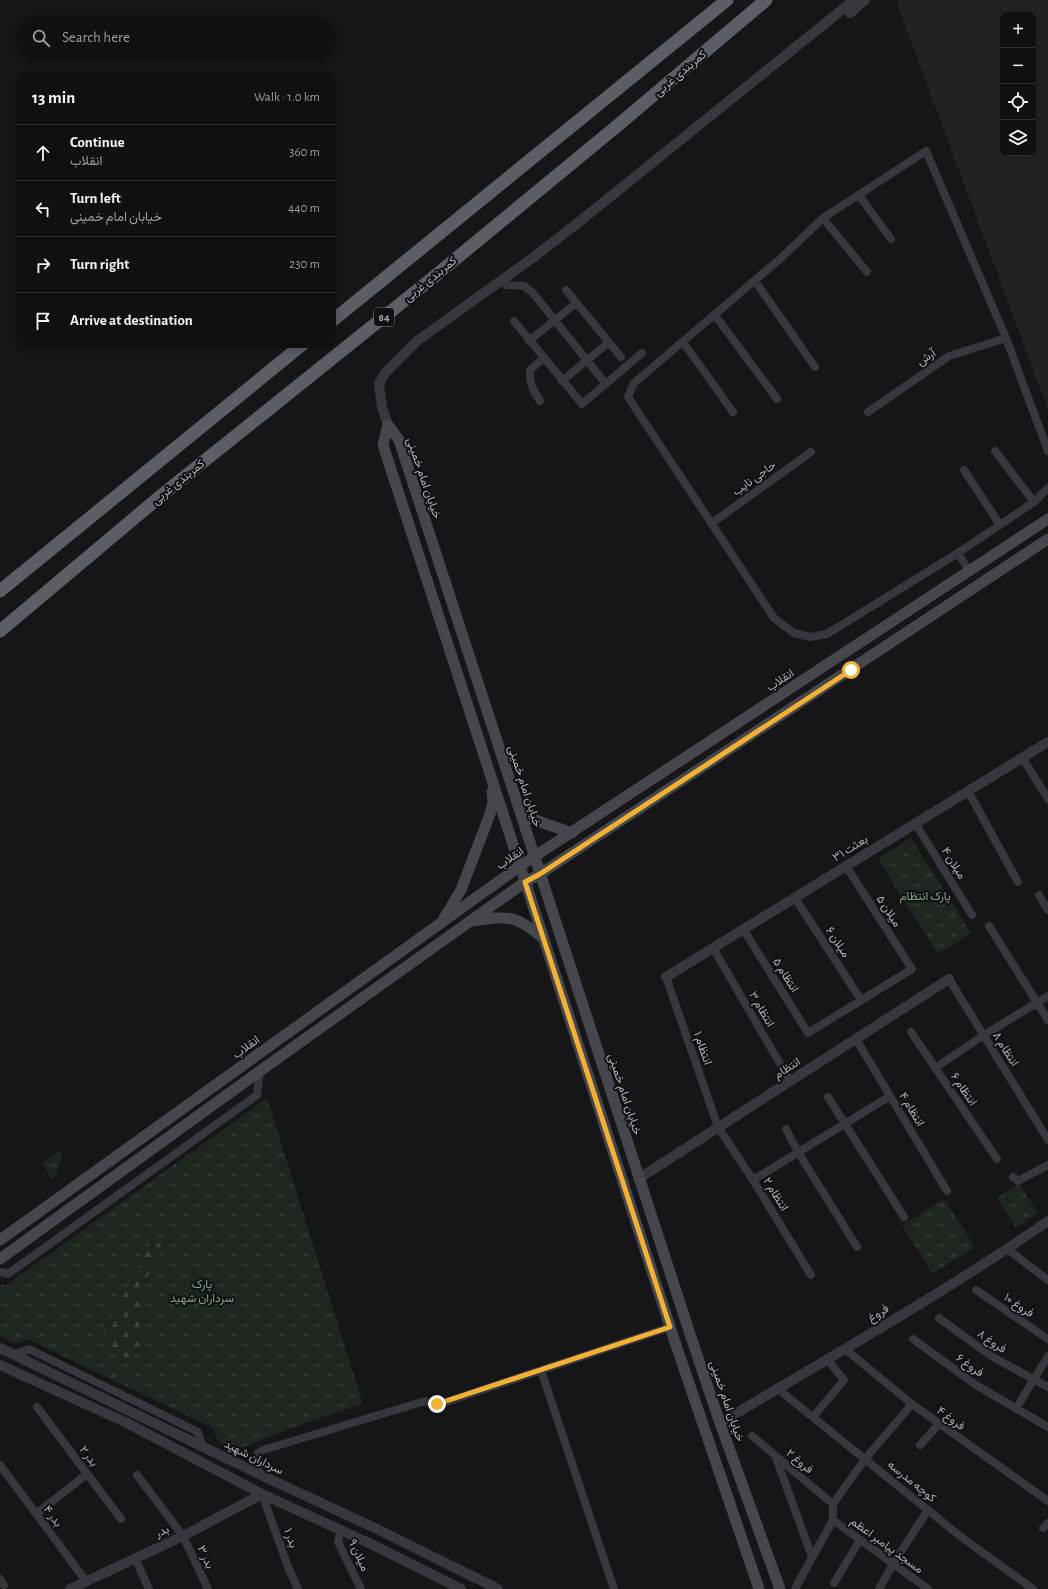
<!DOCTYPE html>
<html lang="en">
<head>
<meta charset="utf-8">
<style>
  :root { --surface:#101012; --page:#19191b; --text:#f1f3f6; --muted:#9c9d9f; --line:#303032 }
  body { margin:0; font-family:"Alegreya Sans",Vazirmatn,sans-serif; background:var(--page); color:var(--text) }
  .controls { position:absolute; right:12px; top:12px; display:grid; overflow:hidden; border-radius:8px; box-shadow:0 2px 10px #0003 }
  .controls button { width:36px; height:36px; display:grid; place-items:center; padding:0; border:0; border-bottom:1px solid var(--line); background:var(--surface); color:var(--text); font:20px sans-serif }
  .stop { position:absolute; width:12px; height:12px; margin:-9px; border:3px solid #f2b134; border-radius:50%; background:#fff }
  .stop.end { background:#f2b134; border-color:#fff; box-shadow:0 1px 4px #0008 }
  .list { margin:0; padding:0; list-style:none }
  h2 { display:flex; justify-content:space-between; align-items:center; height:52px; margin:0; padding:0 16px; font-size:17px }
  h2 small { font-size:13px; font-weight:400; color:var(--muted) }
  .list li { display:grid; grid-template-columns:26px 1fr auto; gap:12px; align-items:center; box-sizing:border-box; height:56px; padding:0 16px; border-top:1px solid var(--line) }
  .list b { display:block; font-size:15px; white-space:nowrap }
  .list p { margin:0; font-size:13px; white-space:nowrap; color:var(--muted) }
  .list em { font-size:13px; font-style:normal; color:var(--muted) }
  .icon { flex:none; width:22px; height:22px; fill:none; stroke:currentColor; stroke-width:2; stroke-linecap:round; stroke-linejoin:round }
  .map { position:relative; flex:none; width:1048px; height:1589px; overflow:hidden }
  .search { position:absolute; background:var(--surface); box-shadow:0 2px 10px #0003; left:16px; top:16px; width:320px; height:44px; display:flex; align-items:center; gap:10px; box-sizing:border-box; padding:0 14px; border-radius:22px; color:var(--muted); font-size:15px }
  .panel { position:absolute; background:var(--surface); box-shadow:0 2px 10px #0003; left:16px; top:72px; width:320px; height:276px; border-radius:12px }
  .map>svg:first-child { display:block }
</style>
</head>
<body>
<div class="map">
<svg width="1048" height="1589" viewBox="0 0 1048 1589">
  <defs>
    <pattern id="grass-tufts" width="24" height="20" patternUnits="userSpaceOnUse"><rect width="24" height="20" fill="#1e261f"/><path d="M3 7l-1-3M5 7V3M7 7l1-3M15 17l-1-3M17 17v-4M19 17l1-3" fill="none" stroke="#3c433d"/></pattern>
    <pattern id="forest-firs" width="22" height="20" patternUnits="userSpaceOnUse"><rect width="22" height="20" fill="#1e261f"/><path d="M5 1l3.5 6h-7zM16 11l3.5 6h-7z" fill="#3c433d"/></pattern>
  </defs>
  <rect width="100%" height="100%" fill="#161618"/>
  <!-- built -->
  <path fill="#222225" fill-rule="evenodd" d="M901 0H1048V410L897 4ZM1003 15H1033V153H1003Z"/>
  <!-- grass -->
  <path fill="url(#grass-tufts)" d="M911 838 971 933 938 954 878 859Z
    M267 1098 363 1404 305 1423 235 1450 218 1442 213 1428 27 1339 16 1344 0 1336V1284L5 1286 9 1283Z
    M58 1151 61 1153 62 1155 56 1175 52 1179 42 1163Z
    M1019 1184 1038 1213 1016 1228 997 1198Z
    M944 1199 975 1247 932 1274 902 1225Z"/>
  <!-- forest -->
  <path fill="url(#forest-firs)" d="M154 1236 164 1250C156 1261 148 1272 144 1285 140 1303 147 1321 143 1338 141 1347 135 1355 129 1362L122 1353 106 1342 108 1336 103 1333Z"/>
  <g fill="none" stroke-linecap="round" stroke-linejoin="round">
    <!-- minor -->
    <path stroke="#37383d" stroke-width="8" d="M859 195 891 239
      M823 218 867 272
      M755 281 815 367
      M506 285 524 286 532 292 606 384
      M566 290 621 357
      M715 315 777 399
      M514 321 582 404 642 353
      M529 341 576 303
      M683 342 733 412
      M562 381 609 342
      M540 401C533 390 529 383 530 370L544 358
      M868 412 949 356 1006 338
      M995 451 1034 502
      M1048 451 1006 338 926 151 823 218 780 259 634 383 628 397 774 618 794 633 810 637 827 634 958 553 1034 502 1048 488
      M964 470 1000 525
      M712 523 811 452
      M958 553 969 571
      M1022 757 1048 799
      M968 791 1018 882
      M915 823 972 915
      M1039 895 1048 910
      M795 898 861 1000
      M989 926 1048 1020
      M743 929 808 1033 912 969 846 866
      M713 948 790 1081
      M666 977 718 1127 753 1180 811 1275
      M949 979 1048 1140
      M911 1032 997 1159
      M856 1039 947 1191
      M935 1068 984 1035 1048 996
      M828 1097 904 1217
      M786 1129 798 1152 857 1247
      M1013 1177 1018 1181 1048 1165
      M753 1180 890 1096
      M1007 1249 1048 1280
      M0 1272 8 1274 257 1095 260 1071
      M976 1290 1048 1339
      M939 1318 991 1356 1048 1387
      M913 1339 976 1385 1048 1427
      M845 1349 912 1404 1048 1501
      M14 1355 29 1349 198 1432 202 1446
      M541 1370 614 1589
      M778 1389 960 1536 1033 1589
      M37 1407 121 1519
      M1016 1409 1048 1356
      M813 1417 844 1380 827 1359
      M752 1436 833 1504
      M920 1445 939 1424
      M775 1455 812 1557
      M0 1465 86 1581
      M137 1475 183 1536 208 1589
      M261 1475C256 1467 255 1461 258 1453L263 1450 425 1401 437 1405 670 1327
      M262 1494 288 1567 298 1589
      M36 1514 87 1474
      M833 1520 928 1589
      M1043 1528 1048 1523
      M341 1530 338 1542 361 1589
      M135 1558 149 1589
      M0 1579 4 1585
      M834 1583 860 1540
      M796 1587 833 1520V1504L865 1459 912 1404
      M879 1589 893 1564 928 1510"/>
    <!-- tertiary -->
    <path stroke="#37383d" stroke-width="10" d="M850 13 865 0
      M388 425 382 407 379 384 385 373 417 341 534 257 584 218 854 0
      M666 977 1048 742
      M638 1179 949 979
      M0 1348 261 1475 377 1529 498 1589
      M0 1365 125 1422 262 1494 371 1544 461 1589
      M720 1423C830 1357 943 1294 1048 1221
      M70 1589 183 1536 262 1494"/>
    <!-- secondary -->
    <path stroke="#45474d" stroke-width="11" d="M388 425 399 440 691 1337 720 1423 780 1589
      M388 425 383 445 675 1342 759 1589
      M521 815 572 833
      M444 918 461 890 490 814 493 802 492 792
      M472 921C508 916 515 914 544 939
      M0 1240 520 866 1048 519
      M0 1259 260 1071 525 882 540 874 1048 539"/>
    <!-- trunk -->
    <path stroke="#5b5e65" stroke-width="13" d="M332 321 727 0
      M0 591 303 344
      M0 631 163 494 430 280 617 126 766 0"/>
  </g>
  <g fill="none" stroke-linecap="round" stroke-linejoin="round">
    <!-- route -->
    <path stroke="#f2b134" stroke-width="5" d="M437 1404 670 1327 525 882 540 874 851 670"/>
  </g>
  <g text-anchor="middle" stroke-width="4" stroke-linejoin="round" paint-order="stroke">
    <!-- shield labels -->
    <rect fill="#111113" stroke="#7b7e86" stroke-width="1" x="374" y="308" width="20" height="18" rx="3"/>
    <g font-size="11" font-weight="bold" fill="#a8adb8">
      <text x="384" y="321">84</text>
    </g>
    <!-- street labels -->
    <g font-size="12" fill="#a8adb8" stroke="#111113">
      <text transform="translate(680 73) rotate(-40)" y="4">کمربندی غربی</text>
      <text transform="translate(430 279) rotate(-39)" y="4">کمربندی غربی</text>
      <text transform="translate(926 357) rotate(-34)" y="4">آرش</text>
      <text transform="translate(424 478) rotate(71)" y="4">خیابان امام خمینی</text>
      <text transform="translate(754 478) rotate(-36)" y="4">حاجی نایب</text>
      <text transform="translate(178 482) rotate(-39)" y="4">کمربندی غربی</text>
      <text transform="translate(780 680) rotate(-33)" y="4">انقلاب</text>
      <text transform="translate(525 786) rotate(72)" y="4">خیابان امام خمینی</text>
      <text transform="translate(850 848) rotate(-32)" y="4">بعثت ۳۱</text>
      <text transform="translate(510 858) rotate(-34)" y="4">انقلاب</text>
      <text transform="translate(954 863) rotate(58)" y="4">میلان ۴</text>
      <text transform="translate(889 911) rotate(57)" y="4">میلان ۵</text>
      <text transform="translate(838 942) rotate(57)" y="4">میلان ۶</text>
      <text transform="translate(786 975) rotate(58)" y="4">انتظام ۵</text>
      <text transform="translate(762 1009) rotate(60)" y="4">انتظام ۳</text>
      <text transform="translate(246 1047) rotate(-36)" y="4">انقلاب</text>
      <text transform="translate(703 1048) rotate(71)" y="4">انتظام ۱</text>
      <text transform="translate(1006 1049) rotate(58)" y="4">انتظام ۸</text>
      <text transform="translate(787 1068) rotate(-33)" y="4">انتظام</text>
      <text transform="translate(964 1089) rotate(56)" y="4">انتظام ۶</text>
      <text transform="translate(625 1094) rotate(72)" y="4">خیابان امام خمینی</text>
      <text transform="translate(912 1109) rotate(59)" y="4">انتظام ۴</text>
      <text transform="translate(776 1194) rotate(59)" y="4">انتظام ۲</text>
      <text transform="translate(1019 1305) rotate(34)" y="4">فروغ ۱۰</text>
      <text transform="translate(878 1313) rotate(-32)" y="4">فروغ</text>
      <text transform="translate(992 1341) rotate(34)" y="4">فروغ ۸</text>
      <text transform="translate(970 1365) rotate(35)" y="4">فروغ ۶</text>
      <text transform="translate(727 1401) rotate(71)" y="4">خیابان امام خمینی</text>
      <text transform="translate(951 1418) rotate(36)" y="4">فروغ ۴</text>
      <text transform="translate(89 1456) rotate(53)" y="4">بدر ۲</text>
      <text transform="translate(254 1457) rotate(26)" y="4">سرداران شهید</text>
      <text transform="translate(800 1461) rotate(40)" y="4">فروغ ۲</text>
      <text transform="translate(912 1481) rotate(39)" y="4">کوچه مدرسه</text>
      <text transform="translate(53 1516) rotate(54)" y="4">بدر ۴</text>
      <text transform="translate(162 1531) rotate(-24)" y="4">بدر</text>
      <text transform="translate(291 1538) rotate(71)" y="4">بدر ۱</text>
      <text transform="translate(887 1545) rotate(36)" y="4">مسجد پیامبر اعظم</text>
      <text transform="translate(359 1555) rotate(66)" y="4">میلان ۹</text>
      <text transform="translate(206 1557) rotate(65)" y="4">بدر ۳</text>
    </g>
    <!-- park labels -->
    <g font-size="12" fill="#7fa381" stroke="#111113">
      <text x="925" y="900">پارک انتظام</text>
      <text x="202" y="1288">پارک<tspan x="202" dy="14">سرداران شهید</tspan></text>
    </g>
  </g>
</svg>
<div class="controls">
<button>+</button>
<button>−</button>
<button><svg class="icon" aria-label="locate" viewBox="0 0 24 24"><circle cx="12" cy="12" r="6"/><path d="M12 2v4M12 18v4M2 12h4M18 12h4"/></svg></button>
<button><svg class="icon" aria-label="layers" viewBox="0 0 24 24"><path d="M12 4l9 5-9 5-9-5zM3 14l9 5 9-5"/></svg></button>
</div>
<div class="stop" style="left:851px;top:670px"></div>
<div class="stop end" style="left:437px;top:1404px"></div>
<div class="search"><svg class="icon" aria-label="search" viewBox="0 0 24 24"><circle cx="10" cy="10" r="6"/><path d="M15 15l6 6"/></svg>Search here</div>
<section class="panel">
<h2>13 min<small>Walk · 1.0 km</small></h2>
<ul class="list">
<li><svg class="icon" aria-label="ahead" viewBox="0 0 24 24"><path d="M12 20V5M6 11l6-6 6 6"/></svg><div><b>Continue</b><p>انقلاب</p></div><em>360 m</em></li>
<li><svg class="icon" aria-label="left" viewBox="0 0 24 24"><path d="M17 20v-9H6M10 6l-5 5 5 5"/></svg><div><b>Turn left</b><p>خیابان امام خمینی</p></div><em>440 m</em></li>
<li><svg class="icon" aria-label="right" viewBox="0 0 24 24"><path d="M7 20v-9h11M14 6l5 5-5 5"/></svg><div><b>Turn right</b></div><em>230 m</em></li>
<li><svg class="icon" aria-label="arrive" viewBox="0 0 24 24"><path d="M6 21V4h12l-3 4 3 4H6"/></svg><div><b>Arrive at destination</b></div></li>
</ul>
</section>
</div>
</body>
</html>
